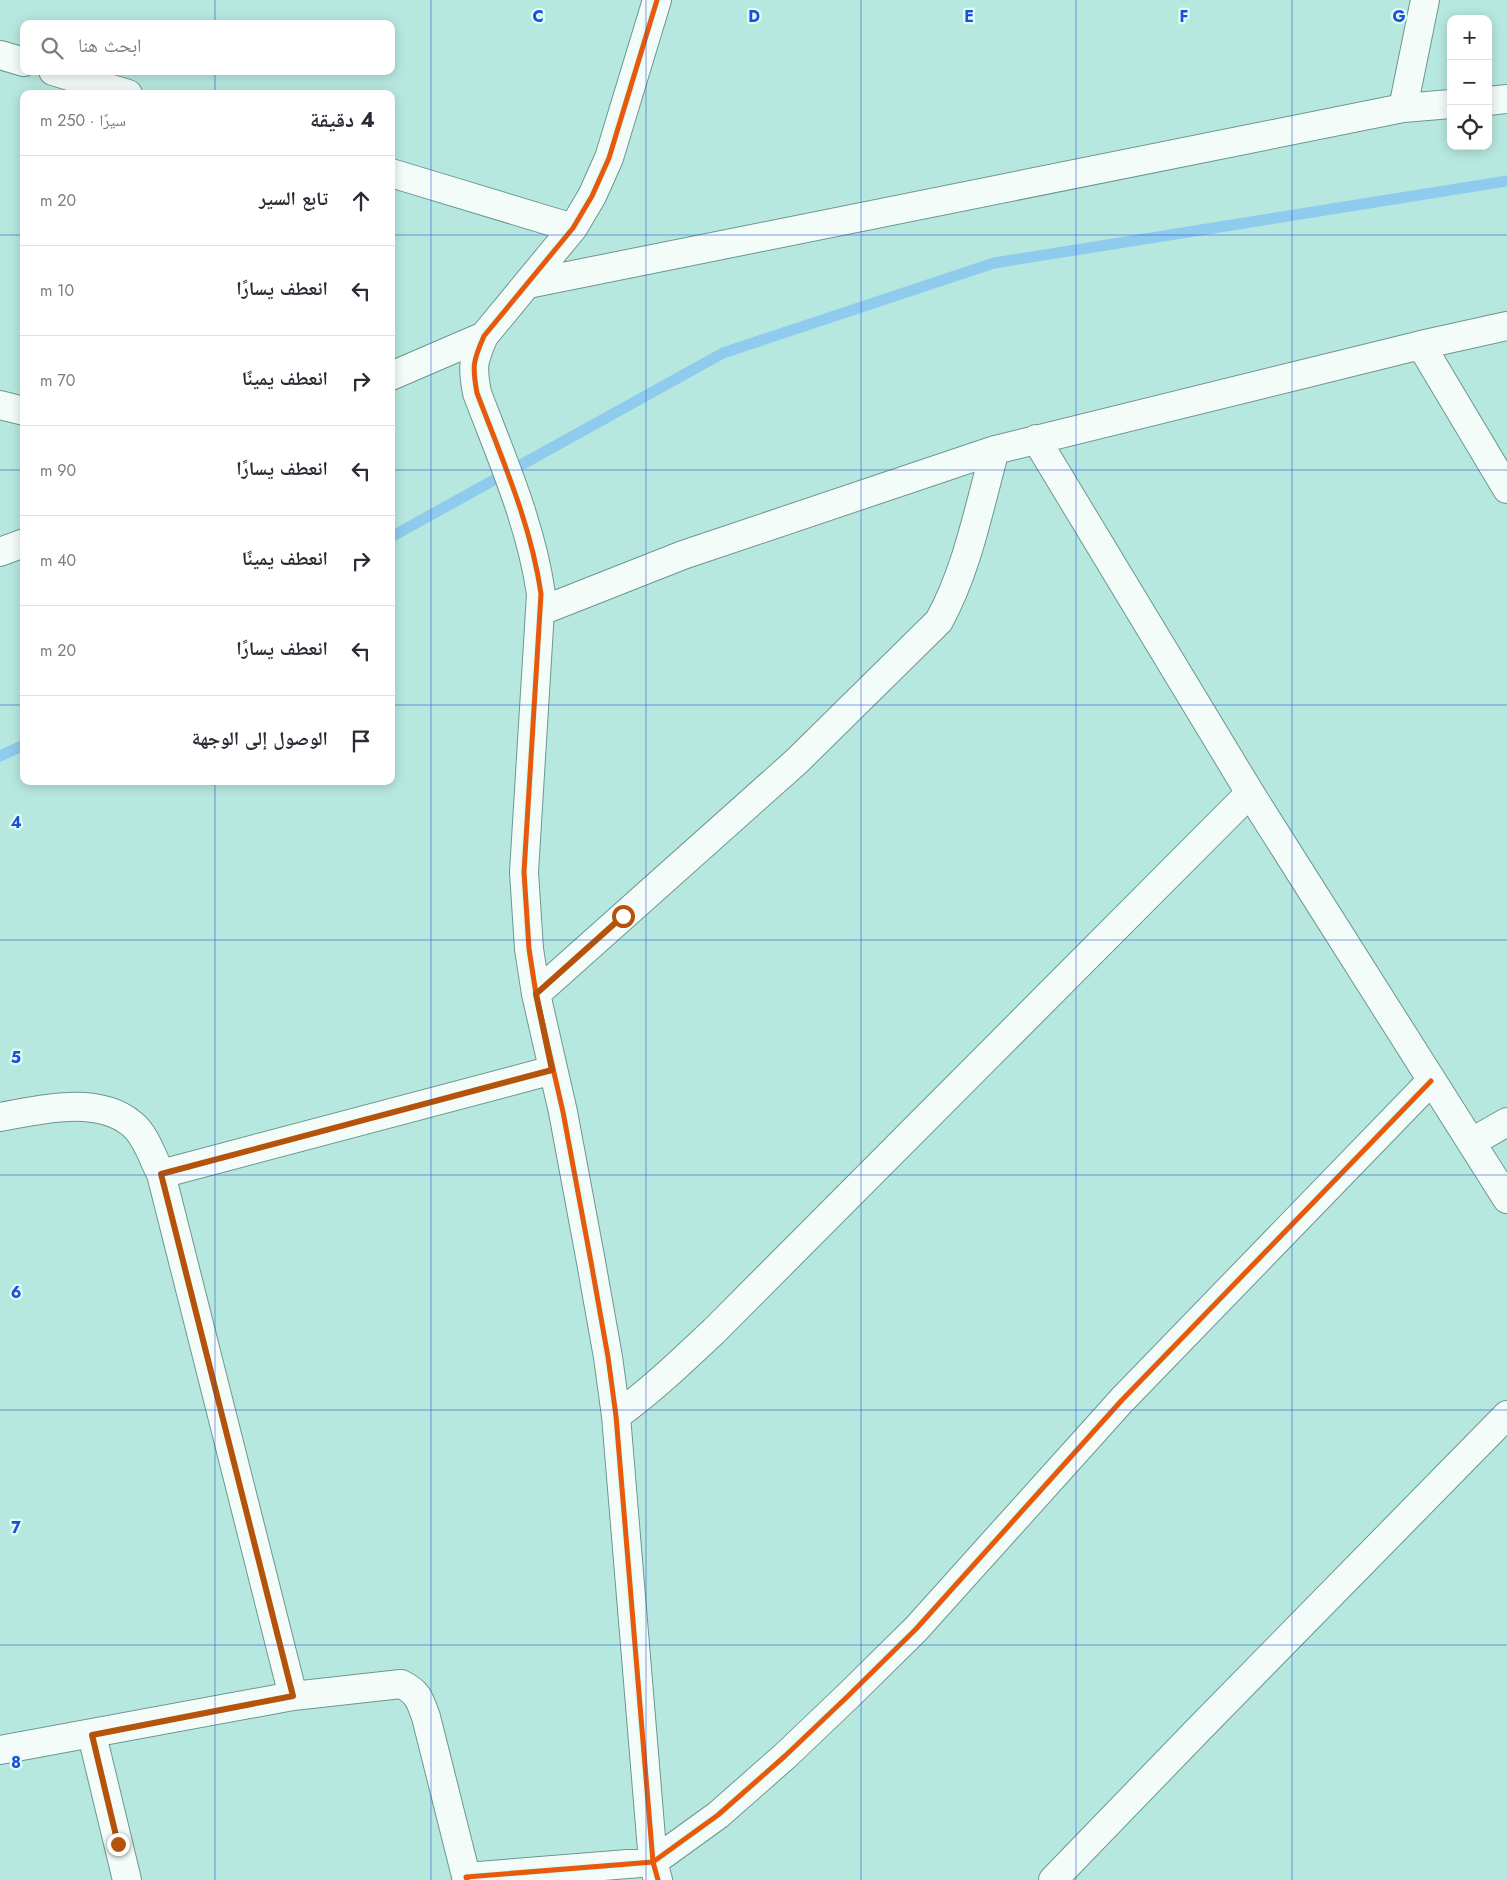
<!DOCTYPE html>
<html lang="ar">
<head>
<meta charset="utf-8">
<style>
  :root { --surface:#fff; --page:#f2f2f3; --text:#2b2b33; --muted:#7c7c81; --line:#e1e1e2 }
  body { margin:0; font-family:Jost,"Noto Naskh Arabic",sans-serif; background:var(--page); color:var(--text); direction:rtl }
  .controls { position:absolute; right:15px; top:15px; display:grid; overflow:hidden; border-radius:10px; box-shadow:0 2px 12px #0003 }
  .controls button { width:45px; height:45px; display:grid; place-items:center; padding:0; border:0; border-bottom:1px solid var(--line); background:var(--surface); color:var(--text); font:25px sans-serif }
  .stop { position:absolute; width:15px; height:15px; margin:-11px; border:4px solid #b45309; border-radius:50%; background:#fff }
  .stop.end { background:#b45309; border-color:#fff; box-shadow:0 1px 5px #0008 }
  .list { margin:0; padding:0; list-style:none }
  h2 { display:flex; justify-content:space-between; align-items:center; height:65px; margin:0; padding:0 20px; font-size:21px }
  h2 small { font-size:16px; font-weight:400; color:var(--muted) }
  .list li { display:grid; grid-template-columns:32px 1fr auto; gap:15px; align-items:center; box-sizing:border-box; height:90px; padding:0 20px; border-top:1px solid var(--line) }
  .list b { display:block; font-size:19px; white-space:nowrap }
  .list em { font-size:16px; font-style:normal; color:var(--muted) }
  .icon { flex:none; width:28px; height:28px; fill:none; stroke:currentColor; stroke-width:2; stroke-linecap:round; stroke-linejoin:round }
  .map { position:relative; flex:none; width:1507px; height:1880px; overflow:hidden; direction:ltr }
  .search { position:absolute; background:var(--surface); box-shadow:0 2px 12px #0003; left:20px; top:20px; width:375px; height:55px; display:flex; align-items:center; gap:12px; box-sizing:border-box; padding:0 18px; border-radius:10px; color:var(--muted); font-size:19px }
  .panel { position:absolute; background:var(--surface); box-shadow:0 2px 12px #0003; left:20px; top:90px; width:375px; height:695px; border-radius:10px; direction:rtl }
  .map>svg:first-child { display:block }
</style>
</head>
<body>
<div class="map">
<svg width="1507" height="1880" viewBox="0 0 1507 1880">
  <rect width="100%" height="100%" fill="#b7e8e0"/>
  <g fill="none" stroke-linecap="round" stroke-linejoin="round">
    <!-- stream -->
    <path stroke="#8ecbed" stroke-width="11" d="M391 537 723 353 994 263 1507 181
      M0 756 24 745"/>
    <defs>
      <path id="minor" d="M657 0 609 158 592 196 573 228 484 336C473 361 472 366 477 393 502 459 531 524 541 594L524 872 529 949 536 994 563 1112 591 1262 608 1357 616 1416 653 1862 658 1880
        M0 55 24 62
        M53 71 128 94
        M1488 101 1507 99
        M1403 108 1425 0
        M391 173 573 228
        M528 284 1403 108 1451 104
        M1421 345 1507 489
        M391 376 484 336
        M0 405 24 411
        M1036 439 1250 793 1507 1199
        M0 552 24 543
        M541 611 683 555 995 450 1421 345 1507 326
        M536 994 797 761 939 621C968 568 979 507 995 450
        M0 1117C40 1110 97 1095 132 1124 146 1135 153 1159 161 1174
        M1472 1142 1507 1122
        M616 1416C651 1391 682 1361 714 1331L1250 793
        M293 1696 161 1174 553 1070
        M92 1735 127 1880
        M0 1750 293 1696 401 1684C418 1692 420 1700 426 1717L467 1880
        M466 1877 653 1862 718 1815 785 1756 848 1696 916 1629 1122 1400 1431 1081
        M1053 1880 1199 1729 1507 1415"/>
    </defs>
    <!-- minor casing -->
    <use href="#minor" stroke="#6c9790" stroke-width="30"/>
    <!-- minor -->
    <use href="#minor" stroke="#f4fcfa" stroke-width="28"/>
    <defs>
      <path id="cycleway" d="M657 0 609 158 592 196 573 228 484 336C473 361 472 366 477 393 502 459 531 524 541 594L524 872 529 949 536 994 563 1112 591 1262 608 1357 616 1416 653 1862 658 1880
        M467 1880 466 1877 653 1862 718 1815 785 1756 848 1696 916 1629 1122 1400 1431 1081"/>
    </defs>
    <!-- cycleway casing -->
    <use href="#cycleway" stroke="#ddfef8" stroke-width="8"/>
    <!-- cycleway -->
    <use href="#cycleway" stroke="#e8590c" stroke-width="5"/>
  </g>
  <g fill="none" stroke-linecap="round" stroke-linejoin="round">
    <!-- route -->
    <path stroke="#b45309" stroke-width="6" d="M118 1844 92 1735 293 1696 161 1174 552 1070 536 994 623 916"/>
  </g>
  <!-- grid -->
  <path fill="none" stroke="#1d4ed8" stroke-width="1" stroke-opacity="0.55" d="M215 0V24M431 0V1880M646 0V1880M861 0V1880M1076 0V1880M1292 0V1880M215 71V94M0 235H24M391 235H1507M0 470H24M391 470H1507M0 705H24M391 705H1507M215 781V1880M0 940H1507M0 1175H1507M0 1410H1507M0 1645H1507"/>
  <g font-size="16" text-anchor="middle" font-weight="bold" fill="#1d4ed8" stroke="#ddfef8" stroke-width="4.5" stroke-linejoin="round" paint-order="stroke">
    <text x="538" y="22">C</text>
    <text x="754" y="22">D</text>
    <text x="969" y="22">E</text>
    <text x="1184" y="22">F</text>
    <text x="1399" y="22">G</text>
    <text x="16" y="828">4</text>
    <text x="16" y="1063">5</text>
    <text x="16" y="1298">6</text>
    <text x="16" y="1533">7</text>
    <text x="16" y="1768">8</text>
  </g>
</svg>
<div class="controls">
<button>+</button>
<button>−</button>
<button><svg class="icon" aria-label="locate" viewBox="0 0 24 24"><circle cx="12" cy="12" r="6"/><path d="M12 2v4M12 18v4M2 12h4M18 12h4"/></svg></button>
</div>
<div class="stop" style="left:623px;top:916px"></div>
<div class="stop end" style="left:118px;top:1844px"></div>
<div class="search"><svg class="icon" aria-label="search" viewBox="0 0 24 24"><circle cx="10" cy="10" r="6"/><path d="M15 15l6 6"/></svg>ابحث هنا</div>
<section class="panel">
<h2>4 دقيقة<small>سيرًا · 250 m</small></h2>
<ul class="list">
<li><svg class="icon" aria-label="ahead" viewBox="0 0 24 24"><path d="M12 20V5M6 11l6-6 6 6"/></svg><div><b>تابع السير</b></div><em>20 m</em></li>
<li><svg class="icon" aria-label="left" viewBox="0 0 24 24"><path d="M17 20v-9H6M10 6l-5 5 5 5"/></svg><div><b>انعطف يسارًا</b></div><em>10 m</em></li>
<li><svg class="icon" aria-label="right" viewBox="0 0 24 24"><path d="M7 20v-9h11M14 6l5 5-5 5"/></svg><div><b>انعطف يمينًا</b></div><em>70 m</em></li>
<li><svg class="icon" aria-label="left" viewBox="0 0 24 24"><path d="M17 20v-9H6M10 6l-5 5 5 5"/></svg><div><b>انعطف يسارًا</b></div><em>90 m</em></li>
<li><svg class="icon" aria-label="right" viewBox="0 0 24 24"><path d="M7 20v-9h11M14 6l5 5-5 5"/></svg><div><b>انعطف يمينًا</b></div><em>40 m</em></li>
<li><svg class="icon" aria-label="left" viewBox="0 0 24 24"><path d="M17 20v-9H6M10 6l-5 5 5 5"/></svg><div><b>انعطف يسارًا</b></div><em>20 m</em></li>
<li><svg class="icon" aria-label="arrive" viewBox="0 0 24 24"><path d="M6 21V4h12l-3 4 3 4H6"/></svg><div><b>الوصول إلى الوجهة</b></div></li>
</ul>
</section>
</div>
</body>
</html>
